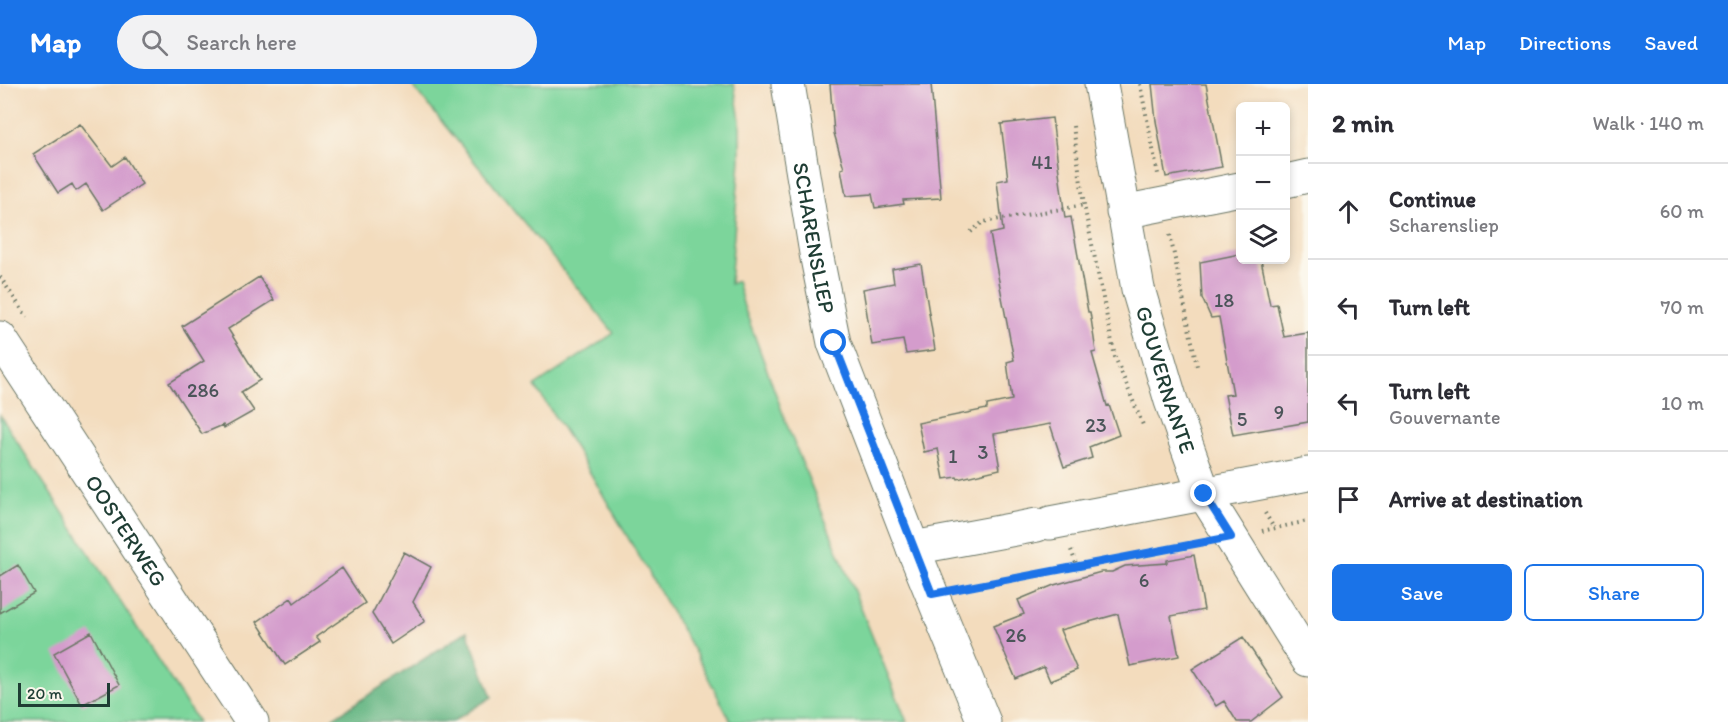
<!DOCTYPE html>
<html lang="en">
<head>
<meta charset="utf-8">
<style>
  :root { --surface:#fff; --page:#f2f2f3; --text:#2b2b33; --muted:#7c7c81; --line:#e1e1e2; --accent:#1a73e8 }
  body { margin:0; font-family:Itim,sans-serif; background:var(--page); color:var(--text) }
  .controls { position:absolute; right:18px; top:18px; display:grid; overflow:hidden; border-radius:9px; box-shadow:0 3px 9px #0003 }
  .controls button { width:54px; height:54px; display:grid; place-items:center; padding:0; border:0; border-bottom:2px solid var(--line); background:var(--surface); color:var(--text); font:30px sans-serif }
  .scale { position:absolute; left:18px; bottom:15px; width:92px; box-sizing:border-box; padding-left:6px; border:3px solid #1f3d34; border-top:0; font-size:16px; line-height:21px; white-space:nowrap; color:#1f3d34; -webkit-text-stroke:4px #fbf7ec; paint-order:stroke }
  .stop { position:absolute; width:18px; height:18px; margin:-14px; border:4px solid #1a73e8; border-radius:50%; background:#fff }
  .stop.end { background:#1a73e8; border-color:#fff; box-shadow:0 2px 6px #0008 }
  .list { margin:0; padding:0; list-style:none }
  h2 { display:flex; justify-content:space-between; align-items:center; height:78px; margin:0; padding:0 24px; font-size:26px }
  h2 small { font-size:20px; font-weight:400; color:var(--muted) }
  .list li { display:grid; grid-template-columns:39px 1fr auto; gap:18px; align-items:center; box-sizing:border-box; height:96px; padding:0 24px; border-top:2px solid var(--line) }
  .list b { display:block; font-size:22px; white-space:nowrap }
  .list p { margin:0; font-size:20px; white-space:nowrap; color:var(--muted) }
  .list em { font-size:20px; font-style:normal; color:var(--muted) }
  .actions { display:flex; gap:12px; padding:18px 24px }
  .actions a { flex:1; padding:14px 0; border:2px solid var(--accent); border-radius:9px; text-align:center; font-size:21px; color:var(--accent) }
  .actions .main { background:var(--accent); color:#fff }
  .icon { flex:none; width:33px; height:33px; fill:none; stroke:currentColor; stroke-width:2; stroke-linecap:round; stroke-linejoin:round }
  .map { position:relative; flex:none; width:1308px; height:638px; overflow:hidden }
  header { display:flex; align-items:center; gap:36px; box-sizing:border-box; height:84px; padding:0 30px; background:var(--accent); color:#fff }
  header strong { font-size:28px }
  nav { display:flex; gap:33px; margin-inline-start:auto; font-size:21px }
  .search { width:420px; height:54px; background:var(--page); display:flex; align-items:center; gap:15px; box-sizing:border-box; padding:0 21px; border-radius:33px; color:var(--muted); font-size:22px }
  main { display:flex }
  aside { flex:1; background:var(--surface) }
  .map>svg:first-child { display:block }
</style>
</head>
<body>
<header>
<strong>Map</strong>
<div class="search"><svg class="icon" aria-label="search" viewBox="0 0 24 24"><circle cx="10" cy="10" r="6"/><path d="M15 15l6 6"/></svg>Search here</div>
<nav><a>Map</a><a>Directions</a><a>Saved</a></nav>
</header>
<main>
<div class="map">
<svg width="1308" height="638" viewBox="0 0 1308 638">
  <rect width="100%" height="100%" fill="#fbf7ec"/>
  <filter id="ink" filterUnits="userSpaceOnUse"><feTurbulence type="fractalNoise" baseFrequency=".0167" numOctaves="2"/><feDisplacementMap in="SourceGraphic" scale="12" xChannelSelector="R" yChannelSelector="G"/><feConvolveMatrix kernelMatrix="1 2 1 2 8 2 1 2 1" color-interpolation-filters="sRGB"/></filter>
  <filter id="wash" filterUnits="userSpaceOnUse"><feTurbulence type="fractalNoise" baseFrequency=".008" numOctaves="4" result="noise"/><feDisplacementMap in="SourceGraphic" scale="24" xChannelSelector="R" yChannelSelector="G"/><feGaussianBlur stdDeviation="1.35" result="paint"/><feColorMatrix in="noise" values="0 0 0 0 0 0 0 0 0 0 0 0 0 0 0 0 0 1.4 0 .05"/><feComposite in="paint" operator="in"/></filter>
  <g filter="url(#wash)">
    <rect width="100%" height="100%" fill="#f3dcbd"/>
    <!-- green -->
    <path fill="#7cd59b" stroke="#4e8968" stroke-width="1.5" d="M411 0H734L740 36V76L730 200 737 197 744 223 790 349 907 638H731L696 570 582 375 535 302 614 249Z
      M0 331 198 638H0Z"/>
    <!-- forest -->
    <path fill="#65b683" stroke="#427a5c" stroke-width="1.5" d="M467 547 492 613 452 638H327Z"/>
    <g id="blocks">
      <!-- building -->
      <path fill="#d49ccc" d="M830 0H931L941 114 903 116 904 120 875 124 872 110 846 112 841 85 844 84 834 49Z
        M1152 0H1206L1222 83 1166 93 1156 37Z
        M1052 34 1065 134 1071 133 1088 228H1090L1096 268 1092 269 1107 322 1109 321 1119 351 1089 363 1092 374 1064 383 1050 340 994 350 1000 385 958 395 957 393 944 395 938 365 924 368 918 339 987 325V321L1012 316 1007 278 1014 276 990 150 1003 147 997 97 1008 95 1001 40Z
        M80 40 112 82 125 73 142 100 103 126 86 100 76 107 72 100 58 109 33 70Z
        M1240 170V176H1261L1270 221 1277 220 1284 253 1308 249V338L1233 351 1225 311 1233 310 1219 233 1211 234 1202 214 1200 178Z
        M921 180 935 266 906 270 903 256 872 261 863 205 894 199 892 185Z
        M259 193 274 216 228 245 260 296 241 308 254 327 224 344 223 341 202 350 169 299 204 277 182 242Z
        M404 468 431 483 413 518 425 537 391 560 372 530Z
        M1194 471 1204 526 1171 532 1179 572 1130 582 1118 530 1060 546 1077 586 1050 597 1044 583 1016 595 993 542 1024 530 1018 516 1054 501 1101 488H1112L1125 482 1167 479V476Z
        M18 481 34 509 0 529V492Z
        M342 484 365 519 316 553 320 558 285 581 257 538 291 514 294 519Z
        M91 548 119 601 82 621 54 569Z
        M1243 553 1283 613 1251 638H1237L1224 617 1216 622 1192 585Z"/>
    </g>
  </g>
  <g filter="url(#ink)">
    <use href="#blocks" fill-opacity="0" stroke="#697564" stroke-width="1.5"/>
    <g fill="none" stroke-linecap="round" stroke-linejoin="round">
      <defs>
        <g id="minor">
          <path id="s1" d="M788 0 816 169 834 259 913 464 984 638"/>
          <path id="s2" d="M1101 0 1138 205 1171 317 1204 410 1308 576"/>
          <path d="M1286 97 1308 92"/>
          <path d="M1123 128 1240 105"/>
          <path d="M1050 439 1308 390"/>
          <path d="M913 464 1037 441"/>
        </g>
        <g id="tertiary">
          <path id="s3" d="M0 254 252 638"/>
        </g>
      </defs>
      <!-- minor casing -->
      <use href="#minor" stroke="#697564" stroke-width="35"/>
      <!-- tertiary casing -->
      <use href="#tertiary" stroke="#697564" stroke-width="35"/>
      <!-- path -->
      <path stroke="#697564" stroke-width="4" stroke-dasharray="1.5 4.5" stroke-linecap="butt" d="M1140 0 1158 90
        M1073 42 1084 121 1115 273 1143 341
        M971 148 983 138 1085 121
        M1170 151 1197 282
        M0 193 27 233
        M1265 429 1274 444
        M1262 447 1308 437
        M1071 466 1077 482
        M962 504 1199 459"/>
      <!-- minor -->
      <use href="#minor" stroke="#fff" stroke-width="33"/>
      <!-- tertiary -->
      <use href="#tertiary" stroke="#fff" stroke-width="33"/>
    </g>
  </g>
  <g fill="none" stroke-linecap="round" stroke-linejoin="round" filter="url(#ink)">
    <!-- route -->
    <path stroke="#1a73e8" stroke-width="8" d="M834 259 932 510 1231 453 1204 410"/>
  </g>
  <g text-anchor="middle" stroke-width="5" stroke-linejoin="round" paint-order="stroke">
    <!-- number labels -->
    <g font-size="20" fill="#4c555a">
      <text x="1042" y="85">41</text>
      <text x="1224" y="223">18</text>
      <text x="203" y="313">286</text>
      <text x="1279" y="335">9</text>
      <text x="1242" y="342">5</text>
      <text x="1096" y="348">23</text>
      <text x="983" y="375">3</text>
      <text x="953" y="379">1</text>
      <text x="1144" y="503">6</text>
      <text x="1016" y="558">26</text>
    </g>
    <!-- street labels -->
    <g font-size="22" fill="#1f3d34" stroke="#fbf7ec">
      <text dy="8" stroke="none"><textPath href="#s1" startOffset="156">SCHARENSLIEP</textPath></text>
      <text dy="8" stroke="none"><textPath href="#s2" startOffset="303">GOUVERNANTE</textPath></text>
      <text dy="8" stroke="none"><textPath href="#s3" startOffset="230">OOSTERWEG</textPath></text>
    </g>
  </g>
</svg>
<div class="controls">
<button>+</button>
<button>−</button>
<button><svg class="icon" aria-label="layers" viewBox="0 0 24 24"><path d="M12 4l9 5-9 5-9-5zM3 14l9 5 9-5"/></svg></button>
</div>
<div class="scale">20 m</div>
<div class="stop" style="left:834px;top:259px"></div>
<div class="stop end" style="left:1204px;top:410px"></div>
</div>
<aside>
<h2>2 min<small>Walk · 140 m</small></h2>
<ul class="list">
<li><svg class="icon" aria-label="ahead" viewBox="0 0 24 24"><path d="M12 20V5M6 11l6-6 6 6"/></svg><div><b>Continue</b><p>Scharensliep</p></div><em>60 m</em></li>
<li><svg class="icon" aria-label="left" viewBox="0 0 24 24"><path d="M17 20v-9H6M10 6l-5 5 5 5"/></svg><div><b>Turn left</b></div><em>70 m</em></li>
<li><svg class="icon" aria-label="left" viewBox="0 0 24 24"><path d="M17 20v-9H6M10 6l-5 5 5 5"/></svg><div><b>Turn left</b><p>Gouvernante</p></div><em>10 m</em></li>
<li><svg class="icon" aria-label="arrive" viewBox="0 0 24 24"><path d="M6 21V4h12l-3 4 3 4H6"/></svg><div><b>Arrive at destination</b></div></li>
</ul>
<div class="actions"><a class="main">Save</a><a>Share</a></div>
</aside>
</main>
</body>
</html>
